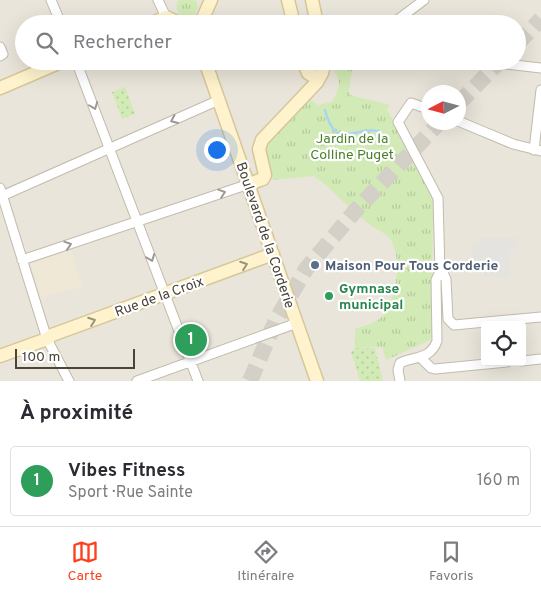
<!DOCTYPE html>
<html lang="fr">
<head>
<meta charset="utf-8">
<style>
  :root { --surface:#fff; --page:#f2f2f3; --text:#2b2b33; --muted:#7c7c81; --line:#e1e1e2; --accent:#fc3f1d }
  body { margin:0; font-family:Overpass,sans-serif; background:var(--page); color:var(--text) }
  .controls { position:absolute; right:15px; bottom:15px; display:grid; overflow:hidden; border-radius:5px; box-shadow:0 5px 20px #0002 }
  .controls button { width:45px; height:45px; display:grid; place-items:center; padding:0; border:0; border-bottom:1px solid var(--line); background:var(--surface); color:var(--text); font:25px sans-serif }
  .compass { position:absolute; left:421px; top:85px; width:45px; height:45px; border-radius:50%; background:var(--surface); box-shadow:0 5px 20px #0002; rotate:264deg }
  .scale { position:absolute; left:15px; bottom:12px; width:120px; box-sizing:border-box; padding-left:5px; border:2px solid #4b4439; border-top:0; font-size:14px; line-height:18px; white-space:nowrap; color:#4b4439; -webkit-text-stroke:4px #fff; paint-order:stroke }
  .you { position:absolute; left:216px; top:149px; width:18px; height:18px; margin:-12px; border:4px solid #fff; border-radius:50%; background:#1a73e8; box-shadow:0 0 0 8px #1a73e833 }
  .badge { display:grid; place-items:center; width:32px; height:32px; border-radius:50%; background:var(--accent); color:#fff; font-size:16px; font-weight:700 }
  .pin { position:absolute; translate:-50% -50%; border:2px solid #fff; box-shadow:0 1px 5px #0006 }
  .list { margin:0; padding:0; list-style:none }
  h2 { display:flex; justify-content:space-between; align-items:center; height:65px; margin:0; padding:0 20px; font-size:21px }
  h2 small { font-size:16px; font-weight:400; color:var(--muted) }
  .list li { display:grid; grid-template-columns:32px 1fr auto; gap:15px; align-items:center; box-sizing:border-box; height:70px; margin:0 10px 10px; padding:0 10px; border:1px solid var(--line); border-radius:5px }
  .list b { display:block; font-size:19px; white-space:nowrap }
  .list p { margin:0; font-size:16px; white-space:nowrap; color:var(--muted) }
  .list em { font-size:16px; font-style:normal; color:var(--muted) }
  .icon { flex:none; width:28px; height:28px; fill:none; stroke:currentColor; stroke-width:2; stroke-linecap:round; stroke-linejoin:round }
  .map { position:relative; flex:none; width:541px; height:381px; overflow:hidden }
  .search { position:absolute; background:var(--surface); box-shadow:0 5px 20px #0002; left:15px; right:15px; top:15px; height:55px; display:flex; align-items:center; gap:12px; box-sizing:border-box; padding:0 18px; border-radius:28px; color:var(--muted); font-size:19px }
  .sheet { height:145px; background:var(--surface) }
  nav { display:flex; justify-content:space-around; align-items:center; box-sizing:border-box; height:70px; border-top:1px solid var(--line); background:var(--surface); font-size:14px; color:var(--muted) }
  nav a { display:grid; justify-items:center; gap:2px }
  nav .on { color:var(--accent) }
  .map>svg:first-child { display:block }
</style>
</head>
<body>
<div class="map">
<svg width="541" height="381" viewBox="0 0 541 381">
  <defs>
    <pattern id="grass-tufts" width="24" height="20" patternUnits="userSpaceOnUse" patternTransform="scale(1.25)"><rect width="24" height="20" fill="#d2eab5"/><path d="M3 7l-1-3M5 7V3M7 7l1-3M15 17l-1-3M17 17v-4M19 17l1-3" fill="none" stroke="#b6ca9c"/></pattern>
    <pattern id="garden-dots" width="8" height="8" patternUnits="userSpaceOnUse" patternTransform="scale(1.25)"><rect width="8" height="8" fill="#d2eab5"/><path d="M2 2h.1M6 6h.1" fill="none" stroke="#b6ca9c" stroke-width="1.8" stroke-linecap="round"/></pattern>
  </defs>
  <rect width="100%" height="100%" fill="#f6f3ec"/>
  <!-- residential -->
  <path fill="#eae5da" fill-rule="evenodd" d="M0 0H541V381H0ZM24 24H517V61H24ZM428 92H458V122H428ZM485 325H522V362H485Z"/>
  <!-- education -->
  <path fill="#efe8d6" d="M71 250 82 287 41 297 31 264Z"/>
  <!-- grass -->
  <path fill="url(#grass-tufts)" d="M178 0H196L198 6 195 14 187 17 179 14 176 6Z
    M332 61H354L349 89 350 95 390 105 387 109 433 196 432 336 430 340 386 360 382 347 355 348V329C365 326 379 322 385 313 397 298 403 251 388 237 383 231 374 229 369 224 349 209 334 190 314 176L273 180 264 154 265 143 308 98 318 105 332 102C345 76 337 85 332 61Z"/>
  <!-- garden -->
  <path fill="url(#garden-dots)" d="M125 87 135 114 122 119 112 92Z
    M355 348H375L383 381H360L351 352Z"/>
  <!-- parking -->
  <path fill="#e5e3e0" d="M479 238H517L516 250H509V278L484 277 483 271H471L472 245H479Z"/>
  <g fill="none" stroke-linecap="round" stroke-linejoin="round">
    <!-- stream -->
    <path stroke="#a9d4f2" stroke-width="2.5" d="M325 110C336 151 352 127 379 131"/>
    <!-- highway-tunnel -->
    <path stroke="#d4d0c8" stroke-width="16" stroke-dasharray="16 8" stroke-linecap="butt" d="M517 44 541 19
      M458 104 500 61
      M250 381 276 320 306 269 356 210 440 122"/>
    <defs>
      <path id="street" d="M51 0 61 24
        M158 0 166 17
        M392 24 424 0
        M0 47 3 54 0 56
        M76 61 198 381
        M479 61 541 68
        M428 109 411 103 398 122 438 198 440 272
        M458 121 513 144 541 151
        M534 150 541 90
        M0 188 47 339 69 381
        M2 196 219 100
        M22 260 249 184
        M440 272 443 273 446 279 448 319 454 325 541 317
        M421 358 431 368 435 369 507 362
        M522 361 541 359
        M137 381 297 323
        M400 381 398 370 400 363C415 356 430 360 437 341L436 280 440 272"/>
      <path id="secondary" d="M288 0 294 24
        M312 0 317 24
        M150 24 166 17 181 24
        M196 24 203 18 211 0
        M205 61 317 381
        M303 61 308 73 318 79
        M0 88 63 61
        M249 184 263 179 265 175 259 149 262 140 317 82 322 73 325 61
        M0 356 47 339 52 335 273 254"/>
    </defs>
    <!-- street casing -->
    <use href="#street" stroke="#c2bbae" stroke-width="11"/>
    <!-- secondary casing -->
    <use href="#secondary" stroke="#d6c79b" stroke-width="15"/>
    <!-- street -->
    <use href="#street" stroke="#fff" stroke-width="9"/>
    <!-- secondary -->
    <use href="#secondary" stroke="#fff3cd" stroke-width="12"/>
  </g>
  <!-- one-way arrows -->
  <defs><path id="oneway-chevron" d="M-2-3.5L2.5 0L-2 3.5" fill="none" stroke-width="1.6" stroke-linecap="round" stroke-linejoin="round" transform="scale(1.25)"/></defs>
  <g stroke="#9c9892">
    <use href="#oneway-chevron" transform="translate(94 106) rotate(69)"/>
    <use href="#oneway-chevron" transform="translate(174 120) rotate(156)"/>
    <use href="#oneway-chevron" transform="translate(222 193) rotate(-19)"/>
    <use href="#oneway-chevron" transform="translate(68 245) rotate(-18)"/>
    <use href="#oneway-chevron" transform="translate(151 258) rotate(69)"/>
  </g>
  <g stroke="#9c937c">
    <use href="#oneway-chevron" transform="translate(244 265) rotate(-20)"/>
    <use href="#oneway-chevron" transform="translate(92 321) rotate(-20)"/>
  </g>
  <!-- markers -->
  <circle fill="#5c6f8a" stroke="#fff" stroke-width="2" cx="315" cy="265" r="5"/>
  <circle fill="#2e9e5b" stroke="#fff" stroke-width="2" cx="329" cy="296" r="5"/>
  <g text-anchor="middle" stroke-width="4.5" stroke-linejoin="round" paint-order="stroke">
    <!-- park labels -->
    <g font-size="14" fill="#4a7f2a" stroke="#fff">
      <text x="352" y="143">Jardin de la<tspan x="352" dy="16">Colline Puget</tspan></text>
    </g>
    <!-- street labels -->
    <g font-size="14" fill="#4b4439" stroke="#fff">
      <text transform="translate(266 235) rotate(71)" y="5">Boulevard de la Corderie</text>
      <text transform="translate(159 296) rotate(-20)" y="5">Rue de la Croix</text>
    </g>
    <!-- service labels -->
    <g font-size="14" font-weight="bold" fill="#4e5e75" stroke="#fff" text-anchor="start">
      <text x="325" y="270">Maison Pour Tous Corderie</text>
    </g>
    <!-- leisure labels -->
    <g font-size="14" font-weight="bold" fill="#27864d" stroke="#fff" text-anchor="start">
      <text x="339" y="293">Gymnase<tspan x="339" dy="16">municipal</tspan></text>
    </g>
  </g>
</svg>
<div class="controls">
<button><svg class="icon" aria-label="locate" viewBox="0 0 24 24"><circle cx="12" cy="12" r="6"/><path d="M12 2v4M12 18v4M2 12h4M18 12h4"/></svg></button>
</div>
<svg class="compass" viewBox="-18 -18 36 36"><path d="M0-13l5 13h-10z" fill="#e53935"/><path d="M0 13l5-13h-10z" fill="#7c7c81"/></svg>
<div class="scale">100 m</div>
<div class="you"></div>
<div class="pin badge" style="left:191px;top:340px;background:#2e9e5b">1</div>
<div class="search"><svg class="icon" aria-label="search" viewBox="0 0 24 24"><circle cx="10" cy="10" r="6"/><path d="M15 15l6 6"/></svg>Rechercher</div>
</div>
<section class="sheet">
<h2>À proximité<small></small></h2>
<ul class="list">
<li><span class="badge" style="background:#2e9e5b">1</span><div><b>Vibes Fitness</b><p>Sport · Rue Sainte</p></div><em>160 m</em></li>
</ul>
</section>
<nav>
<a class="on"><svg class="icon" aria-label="map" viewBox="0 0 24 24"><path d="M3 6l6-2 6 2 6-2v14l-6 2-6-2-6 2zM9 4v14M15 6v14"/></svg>Carte</a>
<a><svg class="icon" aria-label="directions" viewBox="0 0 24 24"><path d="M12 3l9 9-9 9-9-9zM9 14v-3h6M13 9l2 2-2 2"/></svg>Itinéraire</a>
<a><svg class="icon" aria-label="saved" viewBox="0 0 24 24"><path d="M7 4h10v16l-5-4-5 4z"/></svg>Favoris</a>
</nav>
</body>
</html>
